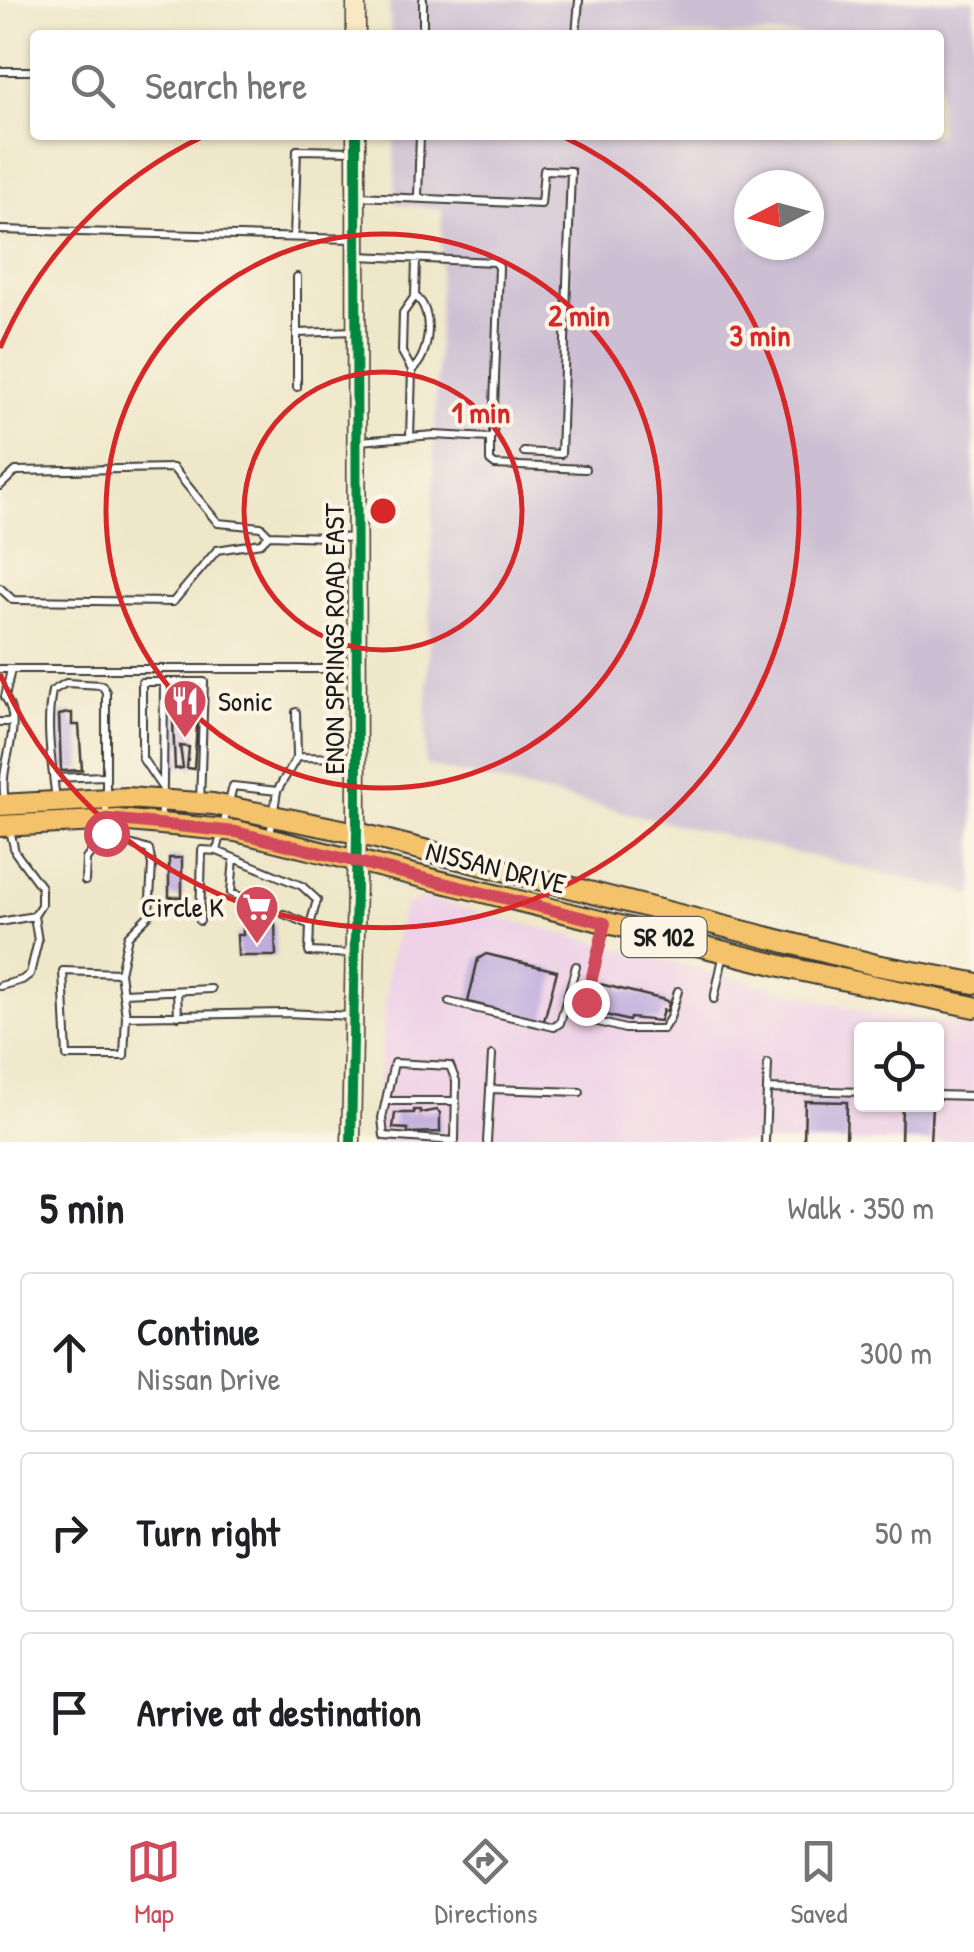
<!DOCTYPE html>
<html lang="en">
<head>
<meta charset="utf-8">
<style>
  :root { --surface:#fff; --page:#f6f6f6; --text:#202124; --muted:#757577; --line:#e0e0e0; --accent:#d1495b }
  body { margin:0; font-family:"Patrick Hand",sans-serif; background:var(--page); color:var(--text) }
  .controls { position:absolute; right:30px; bottom:30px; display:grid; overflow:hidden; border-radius:10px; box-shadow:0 2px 8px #0004 }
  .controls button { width:90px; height:90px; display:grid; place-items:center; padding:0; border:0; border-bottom:2px solid var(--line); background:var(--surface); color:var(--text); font:50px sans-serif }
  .compass { position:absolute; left:734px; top:170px; width:90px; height:90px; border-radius:50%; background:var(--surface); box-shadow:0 2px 8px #0004; rotate:264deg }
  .stop { position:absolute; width:30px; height:30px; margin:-22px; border:8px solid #d1495b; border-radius:50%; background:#fff }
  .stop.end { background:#d1495b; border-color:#fff; box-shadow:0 2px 10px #0008 }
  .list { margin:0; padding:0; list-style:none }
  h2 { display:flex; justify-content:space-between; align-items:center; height:130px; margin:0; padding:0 40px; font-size:42px }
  h2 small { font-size:32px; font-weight:400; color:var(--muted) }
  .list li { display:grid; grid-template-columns:65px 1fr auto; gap:30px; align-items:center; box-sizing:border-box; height:160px; margin:0 20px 20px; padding:0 20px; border:2px solid var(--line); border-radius:10px }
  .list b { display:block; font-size:38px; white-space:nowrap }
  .list p { margin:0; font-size:32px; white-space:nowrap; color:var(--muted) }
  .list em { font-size:32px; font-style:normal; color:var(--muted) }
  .icon { flex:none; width:55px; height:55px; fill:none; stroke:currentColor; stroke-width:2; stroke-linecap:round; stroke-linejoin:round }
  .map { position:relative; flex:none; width:974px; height:1142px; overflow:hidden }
  .search { position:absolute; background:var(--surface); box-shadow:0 2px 8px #0004; left:30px; right:30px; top:30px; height:110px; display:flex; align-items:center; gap:25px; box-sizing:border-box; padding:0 35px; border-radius:10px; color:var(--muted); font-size:38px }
  .sheet { height:670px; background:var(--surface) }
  nav { display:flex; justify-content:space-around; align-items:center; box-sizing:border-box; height:140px; border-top:2px solid var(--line); background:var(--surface); font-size:28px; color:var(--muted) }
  nav a { display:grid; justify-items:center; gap:5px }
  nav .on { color:var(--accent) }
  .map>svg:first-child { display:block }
</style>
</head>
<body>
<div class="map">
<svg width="974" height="1142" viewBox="0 0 974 1142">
  <rect width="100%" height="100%" fill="#fcf5e5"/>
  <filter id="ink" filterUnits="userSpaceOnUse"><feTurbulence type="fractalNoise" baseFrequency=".01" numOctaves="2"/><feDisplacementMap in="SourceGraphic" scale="20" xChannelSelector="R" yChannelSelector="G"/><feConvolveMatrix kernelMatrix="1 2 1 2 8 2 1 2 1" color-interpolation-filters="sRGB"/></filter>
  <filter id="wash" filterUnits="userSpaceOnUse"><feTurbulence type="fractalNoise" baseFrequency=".0048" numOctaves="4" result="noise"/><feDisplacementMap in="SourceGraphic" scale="40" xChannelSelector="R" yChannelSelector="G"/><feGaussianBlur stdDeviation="2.25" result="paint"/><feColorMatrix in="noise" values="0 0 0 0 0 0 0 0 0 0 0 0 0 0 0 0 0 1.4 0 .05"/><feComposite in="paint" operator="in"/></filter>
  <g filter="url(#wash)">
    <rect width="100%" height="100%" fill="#efe7c9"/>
    <!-- built -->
    <path fill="#eed0e7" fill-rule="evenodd" d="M426 899 878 1015 974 1027V1142H374L388 969 404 906ZM862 1030H936V1104H862Z"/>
    <!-- industrial -->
    <path fill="#ccbed3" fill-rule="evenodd" d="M389 0H974V895L425 765 442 209 396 204 394 135H939V35H391ZM749 185H809V245H749Z"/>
    <g id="blocks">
      <!-- building -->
      <path fill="#bfacde" d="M172 695H199L194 769 187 768 189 747 180 746 183 768 175 769Z
        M68 713H72V725H79L82 770 61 771 59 715Z
        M169 858H182V897H169Z
        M243 923H275L276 956H238L237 935H243Z
        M486 954 557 971 544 1021 468 1002 478 959Z
        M600 984 665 1000 669 1003 667 1011 663 1010 660 1021 630 1018 629 1021 594 1012Z
        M805 1101 847 1102 846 1142H804Z
        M902 1105 932 1106 930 1142H901Z
        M414 1110H420V1113L437 1110 440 1113V1132L408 1133V1129L393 1128 395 1113H414Z"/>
    </g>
  </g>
  <g filter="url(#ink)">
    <use href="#blocks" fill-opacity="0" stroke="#3c3a36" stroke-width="2.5"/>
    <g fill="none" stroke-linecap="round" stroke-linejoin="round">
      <defs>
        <path id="lane" d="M423 35V0
          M576 35 579 0
          M0 71H35
          M358 196 541 204 544 170 571 171 561 454 524 452
          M418 197 420 135
          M0 230 354 239
          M294 237 297 150 355 151
          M358 256 495 262 499 267 493 434 490 438 434 435 359 441
          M297 277V333L355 331
          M297 333V387
          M412 370C430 356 435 310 415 296
          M410 437 412 370 402 352 403 313 415 296 416 259
          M490 438V461L495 465 585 469
          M0 486 16 471 173 468 218 523 261 527 269 535
          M0 588 13 600 173 602 217 550 261 543 269 535 355 538
          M0 669H11
          M296 712 297 757
          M0 722H12
          M54 778 104 776
          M163 786 164 682
          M277 791 233 786 217 851 302 886 317 900 310 925 309 952 353 954
          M56 800C52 764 45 727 52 691L66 683 102 685 106 692V833L117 840 149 850 152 865 149 915 128 936 120 973
          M5 803C4 795 3 786 4 778 6 752 22 721 5 697L11 669H355
          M160 821 163 789 142 758V682H204L200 802
          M270 835 277 791 297 757 355 758
          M234 858 231 893 271 909
          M85 881 86 859 106 833
          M284 914 310 925
          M200 921 202 850 217 851
          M0 922 34 916
          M605 926 584 1010 590 1020 625 1029H663L670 1018 678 991
          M0 986 22 980 30 974 38 941 34 916 41 905V887L15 852 10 830
          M177 991 178 1016
          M123 993 211 989
          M714 999 724 953
          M449 1002 554 1027 560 1023 576 966
          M126 1016 120 973 63 971 67 1056H124L126 1016 286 1013 352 1016
          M394 1063 450 1066 456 1081 455 1141 384 1136 382 1118Z
          M490 1089 580 1092
          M767 1089 862 1092
          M936 1095 974 1096
          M388 1101H456
          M487 1142 492 1055
          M765 1142 768 1063"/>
        <path id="secondary" d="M356 0V35
          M351 1142 357 833 356 135"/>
        <path id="primary" d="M0 805 127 798 213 804 357 833 876 965 974 983
          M0 826 118 820 236 831 794 969 974 1007"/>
      </defs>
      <!-- lane casing -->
      <use href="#lane" stroke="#3c3a36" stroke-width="10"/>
      <!-- secondary casing -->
      <use href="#secondary" stroke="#3c3a36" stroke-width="21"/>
      <!-- primary casing -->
      <use href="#primary" stroke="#3c3a36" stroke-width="24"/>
      <!-- lane -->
      <use href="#lane" stroke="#fff" stroke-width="6"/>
      <!-- secondary -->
      <use href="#secondary" stroke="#fae7c3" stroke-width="18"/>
      <!-- primary -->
      <use href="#primary" stroke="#f3c26a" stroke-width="20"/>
      <defs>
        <path id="cycleway" d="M351 1142 357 833 356 135"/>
      </defs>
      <!-- cycleway casing -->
      <use href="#cycleway" stroke="#fcf5e5" stroke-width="16"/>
      <!-- cycleway -->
      <use href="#cycleway" stroke="#00873e" stroke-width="10"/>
    </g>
  </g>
  <g fill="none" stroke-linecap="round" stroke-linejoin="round" filter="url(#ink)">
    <!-- route -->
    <path stroke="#d1495b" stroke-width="12" d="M106 833V820H118L236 832 605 923 586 1002"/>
  </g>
  <!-- distance rings -->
  <g fill="none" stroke="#d62828" stroke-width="5">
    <circle cx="383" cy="511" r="139"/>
    <circle cx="383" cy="511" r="277"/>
    <path d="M0 348A416 416 0 0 1 204 136M562 136A416 416 0 1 1 0 674"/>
  </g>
  <!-- icons -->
  <defs>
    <symbol id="restaurant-pin" viewBox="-11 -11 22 30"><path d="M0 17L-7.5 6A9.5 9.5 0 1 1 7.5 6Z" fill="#d1495b" stroke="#fcf5e5"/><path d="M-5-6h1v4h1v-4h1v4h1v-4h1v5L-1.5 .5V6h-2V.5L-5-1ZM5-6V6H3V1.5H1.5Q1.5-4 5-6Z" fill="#fff"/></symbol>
    <symbol id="supermarket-pin" viewBox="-11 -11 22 30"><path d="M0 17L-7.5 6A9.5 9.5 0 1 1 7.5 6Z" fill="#d1495b" stroke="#fcf5e5"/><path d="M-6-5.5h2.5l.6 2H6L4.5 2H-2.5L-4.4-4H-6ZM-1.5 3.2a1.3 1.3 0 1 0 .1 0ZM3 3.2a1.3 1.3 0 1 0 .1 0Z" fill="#fff"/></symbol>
  </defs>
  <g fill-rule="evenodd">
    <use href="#restaurant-pin" x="160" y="676" width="50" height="68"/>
    <use href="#supermarket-pin" x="232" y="882" width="50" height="68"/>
  </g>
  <g text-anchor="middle" stroke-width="8" stroke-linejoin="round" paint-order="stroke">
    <!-- shield labels -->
    <rect fill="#fcf5e5" stroke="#5f5d58" stroke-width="2.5" x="621.5" y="917" width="85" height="40" rx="8"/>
    <g font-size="25" font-weight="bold" fill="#1c1c1c">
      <text x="664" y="946">SR 102</text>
    </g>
    <!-- street labels -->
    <g font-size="28" fill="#1c1c1c" stroke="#fcf5e5">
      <text transform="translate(334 639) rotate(-90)" y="10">ENON SPRINGS ROAD EAST</text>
      <text transform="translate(496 867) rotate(14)" y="10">NISSAN DRIVE</text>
    </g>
    <!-- poi labels -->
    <g font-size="28" fill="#1c1c1c" stroke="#fcf5e5" text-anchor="start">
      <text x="218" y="711">Sonic</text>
      <text x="224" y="917" text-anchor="end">Circle K</text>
    </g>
  </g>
  <circle cx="383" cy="511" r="15" fill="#d62828" stroke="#fcf5e5" stroke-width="5"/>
  <g font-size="30" text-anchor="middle" font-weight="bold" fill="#d62828" stroke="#fcf5e5" stroke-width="8" stroke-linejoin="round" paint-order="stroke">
    <text x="579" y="326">2 min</text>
    <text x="760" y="346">3 min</text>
    <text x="481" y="423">1 min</text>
  </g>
</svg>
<div class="controls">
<button><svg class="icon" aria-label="locate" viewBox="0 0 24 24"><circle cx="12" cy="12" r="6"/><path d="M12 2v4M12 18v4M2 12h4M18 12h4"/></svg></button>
</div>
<svg class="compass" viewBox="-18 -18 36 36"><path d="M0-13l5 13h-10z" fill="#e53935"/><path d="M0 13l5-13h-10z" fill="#757577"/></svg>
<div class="stop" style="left:106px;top:833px"></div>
<div class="stop end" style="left:586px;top:1002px"></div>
<div class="search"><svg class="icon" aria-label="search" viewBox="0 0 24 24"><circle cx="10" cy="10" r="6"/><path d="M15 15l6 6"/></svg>Search here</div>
</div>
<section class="sheet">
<h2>5 min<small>Walk · 350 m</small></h2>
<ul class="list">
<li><svg class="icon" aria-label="ahead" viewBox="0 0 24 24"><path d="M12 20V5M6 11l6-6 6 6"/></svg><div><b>Continue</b><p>Nissan Drive</p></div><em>300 m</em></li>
<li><svg class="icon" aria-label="right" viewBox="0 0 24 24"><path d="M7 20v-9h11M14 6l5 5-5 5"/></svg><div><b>Turn right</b></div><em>50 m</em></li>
<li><svg class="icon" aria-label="arrive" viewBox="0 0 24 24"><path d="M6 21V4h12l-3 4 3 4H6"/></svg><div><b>Arrive at destination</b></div></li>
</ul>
</section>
<nav>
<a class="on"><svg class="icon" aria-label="map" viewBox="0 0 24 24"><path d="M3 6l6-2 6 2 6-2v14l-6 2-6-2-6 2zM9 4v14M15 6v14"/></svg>Map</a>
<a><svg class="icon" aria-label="directions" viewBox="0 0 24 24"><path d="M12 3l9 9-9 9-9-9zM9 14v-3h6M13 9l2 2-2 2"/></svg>Directions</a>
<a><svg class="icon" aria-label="saved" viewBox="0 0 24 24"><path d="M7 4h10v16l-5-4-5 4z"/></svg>Saved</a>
</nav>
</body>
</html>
